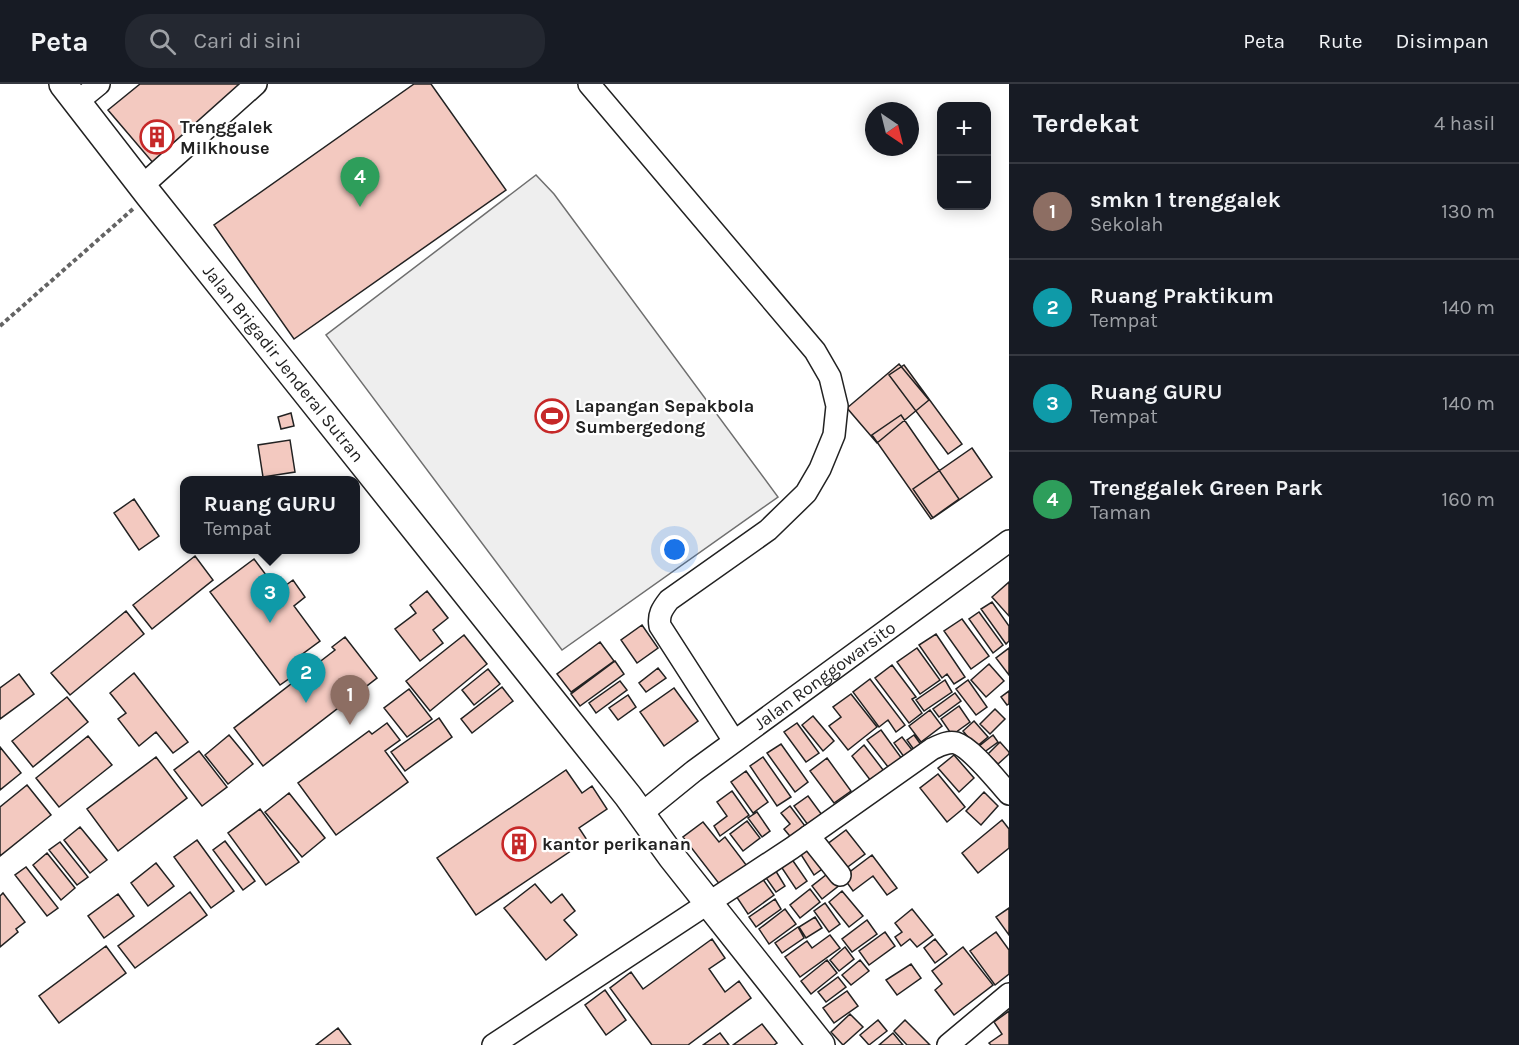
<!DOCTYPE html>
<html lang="id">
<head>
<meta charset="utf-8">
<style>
  :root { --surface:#171b24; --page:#242831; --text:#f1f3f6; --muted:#9ea1a6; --line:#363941; --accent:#db2777 }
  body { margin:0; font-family:Karla,sans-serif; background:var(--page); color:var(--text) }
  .controls { position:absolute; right:18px; top:18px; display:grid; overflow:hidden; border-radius:12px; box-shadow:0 3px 15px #0003 }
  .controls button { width:54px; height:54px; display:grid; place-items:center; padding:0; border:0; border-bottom:2px solid var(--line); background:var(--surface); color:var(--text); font:30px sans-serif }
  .compass { position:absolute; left:865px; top:18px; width:54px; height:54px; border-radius:50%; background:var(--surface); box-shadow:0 3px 15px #0003; rotate:145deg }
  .you { position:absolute; left:675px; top:466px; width:21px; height:21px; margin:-15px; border:4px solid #fff; border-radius:50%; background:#1a73e8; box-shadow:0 0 0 9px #1a73e833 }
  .badge { display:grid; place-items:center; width:39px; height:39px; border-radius:50%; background:var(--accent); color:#fff; font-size:20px; font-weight:700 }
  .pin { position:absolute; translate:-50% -50px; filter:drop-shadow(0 2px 3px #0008) }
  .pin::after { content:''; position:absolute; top:32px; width:21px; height:18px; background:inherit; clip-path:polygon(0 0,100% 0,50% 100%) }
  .popup { position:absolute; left:180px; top:392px; width:180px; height:78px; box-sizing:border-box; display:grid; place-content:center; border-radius:12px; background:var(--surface); filter:drop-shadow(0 2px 4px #0005); font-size:20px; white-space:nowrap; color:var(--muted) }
  .popup b { font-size:22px; color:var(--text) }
  .popup::after { content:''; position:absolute; left:50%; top:100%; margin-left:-12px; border:12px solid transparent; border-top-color:var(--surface) }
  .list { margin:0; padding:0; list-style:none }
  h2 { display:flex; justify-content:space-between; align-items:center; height:78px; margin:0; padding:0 24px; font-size:26px }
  h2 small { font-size:20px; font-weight:400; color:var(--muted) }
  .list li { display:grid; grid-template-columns:39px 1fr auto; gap:18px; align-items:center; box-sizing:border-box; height:96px; padding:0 24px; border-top:2px solid var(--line) }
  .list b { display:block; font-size:22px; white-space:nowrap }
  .list p { margin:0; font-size:20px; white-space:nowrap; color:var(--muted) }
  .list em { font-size:20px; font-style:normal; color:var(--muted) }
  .icon { flex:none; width:33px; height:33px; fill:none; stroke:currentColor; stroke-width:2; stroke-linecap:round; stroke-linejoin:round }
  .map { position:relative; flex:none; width:1009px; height:961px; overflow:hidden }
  header { display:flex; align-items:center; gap:36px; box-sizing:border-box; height:84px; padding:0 30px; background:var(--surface); border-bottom:2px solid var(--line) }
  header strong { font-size:28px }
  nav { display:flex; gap:33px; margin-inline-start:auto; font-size:21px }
  .search { width:420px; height:54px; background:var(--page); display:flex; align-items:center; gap:15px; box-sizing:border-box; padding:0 21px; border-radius:24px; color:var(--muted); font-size:22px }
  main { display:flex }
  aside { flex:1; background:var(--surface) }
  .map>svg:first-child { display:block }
</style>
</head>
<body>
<header>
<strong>Peta</strong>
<div class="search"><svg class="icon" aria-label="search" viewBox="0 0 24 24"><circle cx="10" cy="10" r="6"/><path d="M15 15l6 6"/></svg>Cari di sini</div>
<nav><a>Peta</a><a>Rute</a><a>Disimpan</a></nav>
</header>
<main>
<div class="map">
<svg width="1009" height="961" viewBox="0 0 1009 961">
  <rect width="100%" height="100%" fill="#fff"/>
  <!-- green -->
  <path fill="#eee" stroke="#6f6f6f" stroke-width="1.5" d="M536 91 554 110 778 413 562 566 326 251Z"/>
  <!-- building -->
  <path fill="#f3c9c0" stroke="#222" stroke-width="1.5" d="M140 0H242L154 80 108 26Z
    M414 0H431L506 106 294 255 214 141Z
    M899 280 929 316 877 359 847 324Z
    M904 281 962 360 948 370 889 291Z
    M291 329 294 342 281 345 278 333Z
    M901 331 959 415 931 435 872 351Z
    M290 356 295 388 263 393 258 361Z
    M972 364 992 393 933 434 913 405Z
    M134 415 159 452 139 466 114 429Z
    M195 472 213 496 152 545 133 521Z
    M254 475 278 507 293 496 305 513 294 522 320 557 293 577 300 587 280 601 210 508Z
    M1009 498V532L992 513Z
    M427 507 448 534 433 546 443 559 420 577 395 545 416 529 410 521Z
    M992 518 1009 542V557L1006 560 981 525Z
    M126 527 144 550 70 611 51 589Z
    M979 528 1003 561 993 569 969 535Z
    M962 535 989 572 971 585 944 547Z
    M642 541 658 564 637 579 621 556Z
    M936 550 965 593 954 600 947 590 942 594 919 561Z
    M464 551 487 580 430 627 406 597Z
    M345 553 377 594 263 682 234 644 335 566 332 563Z
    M600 558 614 577 571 608 557 590Z
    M917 564 940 596 920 610 897 578Z
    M1009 564V591L996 574Z
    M615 577 624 590 580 622 571 610Z
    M989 580 1004 597 986 613 971 596Z
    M892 581 916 613 912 615 922 629 909 639 875 594Z
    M658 584 666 594 646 608 639 599Z
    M488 585 500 600 474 621 462 606Z
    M134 589 188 658 173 669 156 648 139 662 118 635 126 629 110 609Z
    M19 590 34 610 0 635V604Z
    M870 595 905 641 896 648 888 636 879 643 853 608Z
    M945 596 952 608 924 627 916 616Z
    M968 596 987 623 976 631 956 605Z
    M620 597 627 606 596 629 589 619Z
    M502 603 513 617 472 649 461 635Z
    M674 604 698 637 664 662 640 628Z
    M409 605 432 635 407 653 384 624Z
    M1009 607V620L1007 621 1001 613Z
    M955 609 961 617 939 633 933 625Z
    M851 610 877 643 848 666 829 642 841 633 833 623Z
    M628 611 636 623 618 636 609 624Z
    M67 613 88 638 33 683 12 657Z
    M959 622 970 638 952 651 941 635Z
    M995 625 1005 635 990 650 980 640Z
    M930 626 942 642 921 658 909 642Z
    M813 632 834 657 823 667 802 641Z
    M439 634 452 653 405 687 391 668Z
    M974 637 988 653 976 663 963 647Z
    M387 639 400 656 385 667 408 698 336 751 298 699 369 647 372 650Z
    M797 639 819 669 806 678 784 648Z
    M881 646 905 679 892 688 867 656Z
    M229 651 253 680 228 700 205 671Z
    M914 651 924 665 917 670 907 656Z
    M993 651 998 658 983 669 978 663Z
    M88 652 112 681 59 723 36 694Z
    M902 653 916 671 907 677 894 659Z
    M1000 658 1009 668V670L998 680 988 670Z
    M781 660 808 698 795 708 767 669Z
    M864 661 887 691 874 701 852 672Z
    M0 663 21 689 0 706Z
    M199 667 227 703 202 722 174 686Z
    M954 671 974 694 959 708 938 684Z
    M156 673 187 714 118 767 87 725Z
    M763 673 791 713 777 722 750 682Z
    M827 674 851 707 834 719 810 687Z
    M566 686 582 709 592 702 607 725 579 744 587 756 476 831 437 774Z
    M746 687 768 718 753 729 731 698Z
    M938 690 965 723 947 738 920 704Z
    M27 701 51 731 0 772V723Z
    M732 707 749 731 720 752 714 742 727 732 717 718Z
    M984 708 998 722 981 741 966 727Z
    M289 709 325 754 302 773 265 728Z
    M808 712 825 735 811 745 794 722Z
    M790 722 808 746 794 757 784 745 790 740 781 729Z
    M260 725 299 778 266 801 228 749Z
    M757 728 770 747 762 753 748 734Z
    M1002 736 1009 745V764L978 789 962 769Z
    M747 737 760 754 743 767 730 750Z
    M703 738 719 758 725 753 750 786 724 806 683 753Z
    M80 743 107 776 90 789 64 756Z
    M846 746 865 770 845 785 826 761Z
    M197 756 234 807 211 824 174 773Z
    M225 757 255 797 243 806 213 766Z
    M60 758 88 793 77 801 49 766Z
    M811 762 825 783 814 791 800 769Z
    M47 769 75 804 61 816 33 781Z
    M872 771 897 804 887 811 873 792 853 807 843 793Z
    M791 774 807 797 796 805 780 781Z
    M156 779 174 802 148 822 131 799Z
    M26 783 58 824 47 832 15 791Z
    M774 784 785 802 776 808 764 791Z
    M831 787 841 800 822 815 812 802Z
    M762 794 774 811 748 830 736 812Z
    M535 800 551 819 562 810 575 827 564 836 577 851 546 876 504 824Z
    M810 805 820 818 800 834 790 821Z
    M842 807 863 832 849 843 829 818Z
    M190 808 207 831 135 884 118 862Z
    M3 809 25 838 16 845 18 848 0 863V812Z
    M118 810 134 832 104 854 88 832Z
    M775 815 781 825 756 843 749 833Z
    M825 819 840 840 829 848 814 827Z
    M1009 824V851L996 833Z
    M785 825 796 840 769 860 759 845Z
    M912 825 933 851 917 863 910 855 901 862 895 853 902 848 895 839Z
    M815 833 822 844 806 854 799 843Z
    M867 836 877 850 852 868 842 855Z
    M798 843 804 854 782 869 775 859Z
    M885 848 895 862 869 881 859 867Z
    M996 848 1009 866V890L995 901 970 867Z
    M830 851 840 864 800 893 785 873 807 857 812 864Z
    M712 855 725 874 709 885 725 908 739 897 751 914 688 961H652L610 904 631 888 643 905Z
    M935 855 947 870 935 879 924 864Z
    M106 862 126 889 59 939 39 912Z
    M845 863 854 875 839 887 830 876Z
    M963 863 993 901 954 931 935 906 942 900 932 887Z
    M827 876 837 889 811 910 801 897Z
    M860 876 869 887 851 901 842 891Z
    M911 880 921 894 897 911 886 896Z
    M838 893 846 903 826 918 818 908Z
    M605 906 626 936 606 951 585 921Z
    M847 907 858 922 834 939 823 924Z
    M1009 927V961H991L989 959 1002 950 994 938Z
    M850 930 863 943 843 961 831 948Z
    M878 936 887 947 869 961 860 951Z
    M905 936 930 961H907L894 947Z
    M762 940 777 959 774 961H733Z
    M338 944 351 961H316Z
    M720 949 729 961H703Z
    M893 949 903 961H879Z"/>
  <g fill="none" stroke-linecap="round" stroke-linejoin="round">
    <defs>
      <g id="minor">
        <path d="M589 0 815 267 830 293 837 322 834 351 820 385 806 409 768 446 669 516C662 525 658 531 660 542L734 657"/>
        <path d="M77 18 99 0"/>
        <path d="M142 102 256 0"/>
        <path id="s1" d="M641 730 694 687 1009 457"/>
        <path d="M809 752 840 791"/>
        <path d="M493 961 792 764 932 665C939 662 947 657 956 659 972 664 997 697 1009 710"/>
        <path d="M948 961 1009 910"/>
      </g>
      <g id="major">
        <path id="s2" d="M63 0 149 111 628 712 672 773 821 961"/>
      </g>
    </defs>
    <!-- minor casing -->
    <use href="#minor" stroke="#222" stroke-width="24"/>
    <!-- major casing -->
    <use href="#major" stroke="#222" stroke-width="30"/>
    <!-- path -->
    <path stroke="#646464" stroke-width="4" stroke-dasharray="4.5 3" stroke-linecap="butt" d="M0 242 133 125"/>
    <!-- minor -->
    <use href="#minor" stroke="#fff" stroke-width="21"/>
    <!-- major -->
    <use href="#major" stroke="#fff" stroke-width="27"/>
  </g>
  <!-- icons -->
  <defs>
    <symbol id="building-ring" viewBox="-11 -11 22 22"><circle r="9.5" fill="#fff" stroke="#c62828" stroke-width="1.5"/><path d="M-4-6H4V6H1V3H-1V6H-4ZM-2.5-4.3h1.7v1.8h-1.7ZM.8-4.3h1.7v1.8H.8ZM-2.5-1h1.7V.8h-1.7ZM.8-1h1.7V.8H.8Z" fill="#c62828"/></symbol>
    <symbol id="stadium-ring" viewBox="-11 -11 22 22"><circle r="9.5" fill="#fff" stroke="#c62828" stroke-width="1.5"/><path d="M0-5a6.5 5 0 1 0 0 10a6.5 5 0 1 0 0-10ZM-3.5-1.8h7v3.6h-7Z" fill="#c62828"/></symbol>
  </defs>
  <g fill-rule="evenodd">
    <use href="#building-ring" x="138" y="34" width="38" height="38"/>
    <use href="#stadium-ring" x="533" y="313" width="38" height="38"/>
    <use href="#building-ring" x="500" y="741" width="38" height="38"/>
  </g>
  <g text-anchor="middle" stroke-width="4.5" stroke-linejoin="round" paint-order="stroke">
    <!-- poi labels -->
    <g font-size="18" font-weight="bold" fill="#222" stroke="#fff" text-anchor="start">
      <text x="180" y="49">Trenggalek<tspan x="180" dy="21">Milkhouse</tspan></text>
      <text x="575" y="328">Lapangan Sepakbola<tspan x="575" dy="21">Sumbergedong</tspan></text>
      <text x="542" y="766">kantor perikanan</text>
    </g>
    <!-- street labels -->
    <g font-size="18" fill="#222" stroke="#fff">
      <text dy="6" stroke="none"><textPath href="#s2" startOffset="356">Jalan Brigadir Jenderal Sutran</textPath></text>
      <text dy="6" stroke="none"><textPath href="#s1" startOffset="230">Jalan Ronggowarsito</textPath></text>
    </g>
  </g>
</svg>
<div class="controls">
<button>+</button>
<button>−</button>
</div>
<svg class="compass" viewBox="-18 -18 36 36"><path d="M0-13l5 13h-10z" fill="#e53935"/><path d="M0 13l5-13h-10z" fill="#9ea1a6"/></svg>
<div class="you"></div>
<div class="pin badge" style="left:350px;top:641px;background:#8d6e63">1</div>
<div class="pin badge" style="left:306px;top:619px;background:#0f9aa8">2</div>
<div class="pin badge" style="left:270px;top:539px;background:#0f9aa8">3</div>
<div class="popup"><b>Ruang GURU</b>Tempat</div>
<div class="pin badge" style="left:360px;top:123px;background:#2e9e5b">4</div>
</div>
<aside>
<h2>Terdekat<small>4 hasil</small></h2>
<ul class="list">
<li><span class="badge" style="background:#8d6e63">1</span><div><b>smkn 1 trenggalek</b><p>Sekolah</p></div><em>130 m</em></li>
<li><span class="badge" style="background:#0f9aa8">2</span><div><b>Ruang Praktikum</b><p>Tempat</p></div><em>140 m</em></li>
<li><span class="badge" style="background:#0f9aa8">3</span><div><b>Ruang GURU</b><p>Tempat</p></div><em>140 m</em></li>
<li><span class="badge" style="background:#2e9e5b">4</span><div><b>Trenggalek Green Park</b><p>Taman</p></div><em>160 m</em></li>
</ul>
</aside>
</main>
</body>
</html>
